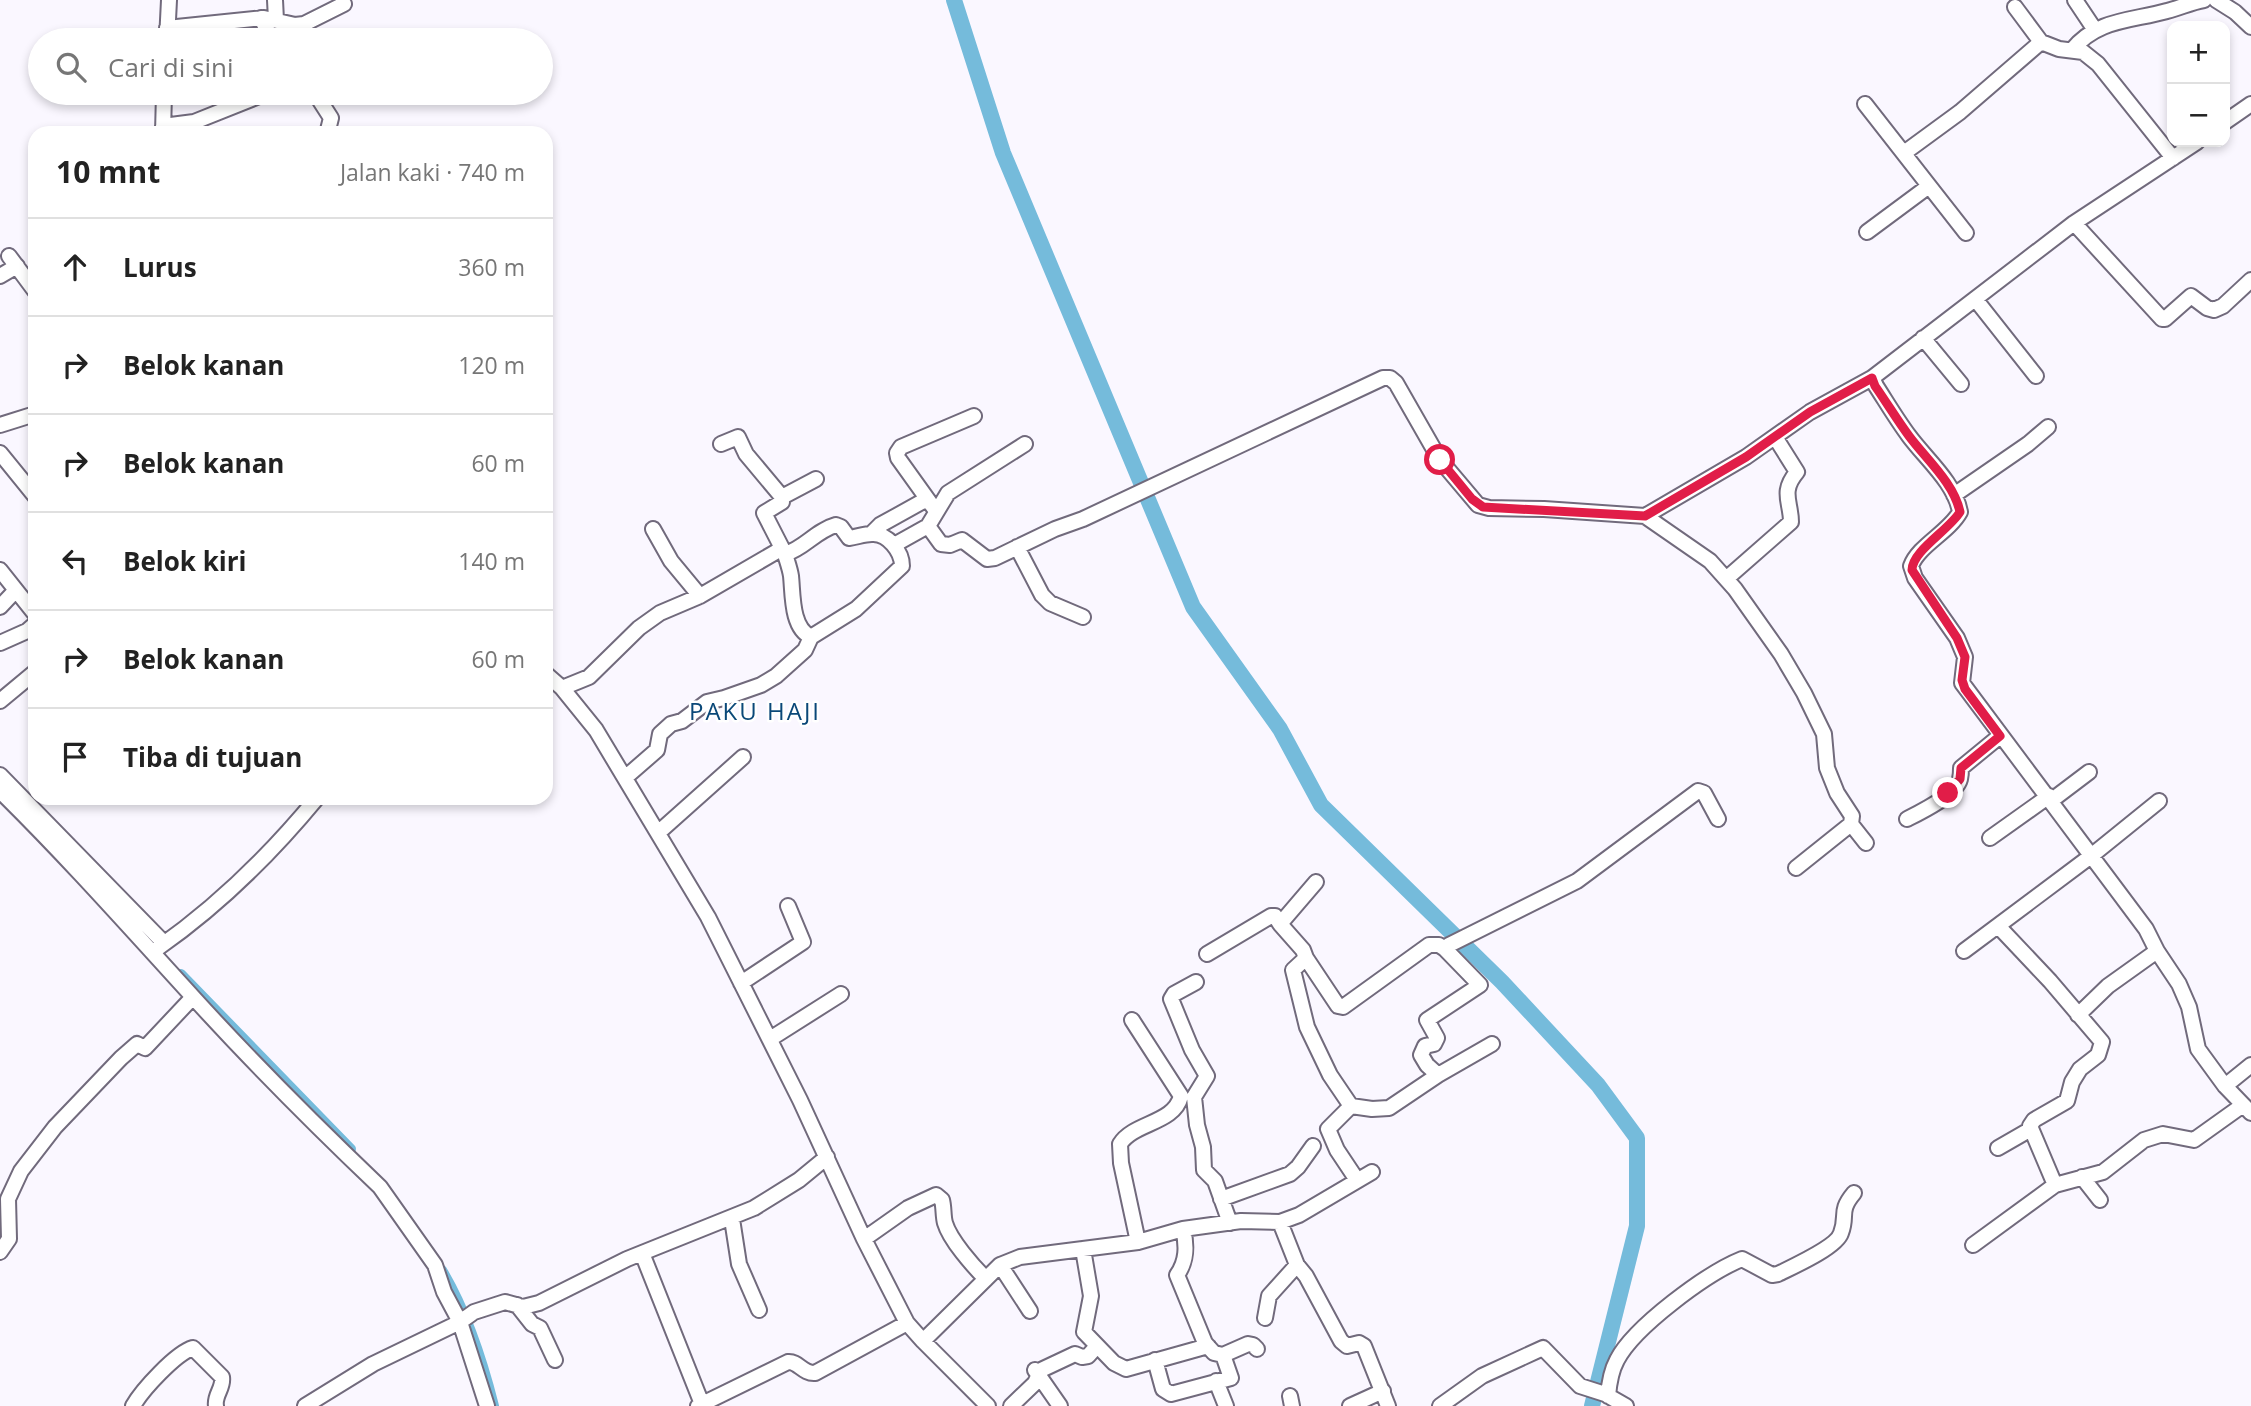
<!DOCTYPE html>
<html lang="id">
<head>
<meta charset="utf-8">
<style>
  :root { --surface:#fff; --page:#f6f6f6; --text:#222; --muted:#767676; --line:#e0e0e0 }
  body { margin:0; font-family:"Open Sans",sans-serif; background:var(--page); color:var(--text) }
  .controls { position:absolute; right:21px; top:21px; display:grid; overflow:hidden; border-radius:14px; box-shadow:0 4px 10px #0003 }
  .controls button { width:63px; height:63px; display:grid; place-items:center; padding:0; border:0; border-bottom:2px solid var(--line); background:var(--surface); color:var(--text); font:35px sans-serif }
  .stop { position:absolute; width:21px; height:21px; margin:-16px; border:5px solid #e11d48; border-radius:50%; background:#fff }
  .stop.end { background:#e11d48; border-color:#fff; box-shadow:0 2px 7px #0008 }
  .list { margin:0; padding:0; list-style:none }
  h2 { display:flex; justify-content:space-between; align-items:center; height:91px; margin:0; padding:0 28px; font-size:30px }
  h2 small { font-size:23px; font-weight:400; color:var(--muted) }
  .list li { display:grid; grid-template-columns:46px 1fr auto; gap:21px; align-items:center; box-sizing:border-box; height:98px; padding:0 28px; border-top:2px solid var(--line) }
  .list b { display:block; font-size:26px; white-space:nowrap }
  .list em { font-size:23px; font-style:normal; color:var(--muted) }
  .icon { flex:none; width:38px; height:38px; fill:none; stroke:currentColor; stroke-width:2; stroke-linecap:round; stroke-linejoin:round }
  .map { position:relative; flex:none; width:2251px; height:1406px; overflow:hidden }
  .search { position:absolute; background:var(--surface); box-shadow:0 4px 10px #0003; left:28px; top:28px; width:525px; height:77px; display:flex; align-items:center; gap:18px; box-sizing:border-box; padding:0 24px; border-radius:38px; color:var(--muted); font-size:26px }
  .panel { position:absolute; background:var(--surface); box-shadow:0 4px 10px #0003; left:28px; top:126px; width:525px; height:679px; border-radius:21px }
  .map>svg:first-child { display:block }
</style>
</head>
<body>
<div class="map">
<svg width="2251" height="1406" viewBox="0 0 2251 1406">
  <rect width="100%" height="100%" fill="#faf7ff"/>
  <g fill="none" stroke-linecap="round" stroke-linejoin="round">
    <!-- canal -->
    <path stroke="#75bbdb" stroke-width="10" d="M181 974 351 1149
      M442 1270C467 1312 482 1358 494 1406"/>
    <!-- river -->
    <path stroke="#75bbdb" stroke-width="16" d="M954 0 1003 153 1193 607 1280 729 1321 805 1502 982 1598 1085 1637 1138V1226L1592 1406"/>
    <defs>
      <path id="minor" d="M275 0 276 20
        M2075 0 2095 30
        M2216 0 2235 12 2251 27
        M2015 7 2041 42 2059 49 2083 52 2098 64 2173 158
        M261 18 269 34 285 40
        M167 28 264 18 295 25 304 24 344 4
        M167 40 169 0
        M2072 50C2097 19 2131 21 2167 11 2180 8 2191 2 2204 0
        M315 93 331 118 328 130
        M1865 104 1966 233
        M2225 122 2251 104
        M163 126 194 122 264 94
        M163 133 164 93
        M1904 153 1960 112 2041 42
        M2074 223 2162 319H2165L2191 296 2207 308 2214 310 2223 306 2251 280
        M1867 232 1929 186
        M9 256 35 291
        M0 276 17 266
        M1976 300 2036 376
        M1923 338 1961 384
        M1872 378 1876 386C1887 403 1897 420 1909 436 1926 459 1955 483 1960 512 1949 532 1918 546 1911 566L1915 578 1957 638 1965 657 1962 683 2146 929 2157 951 2179 984 2189 1007 2198 1049 2225 1086 2251 1113
        M0 425 35 414
        M721 444 738 437 746 454 782 497
        M0 453 35 496
        M1954 495 2028 444 2048 427
        M936 511 898 458 897 453 901 447 974 416
        M1645 516 1710 561 1735 589 1781 654 1804 693 1824 734 1827 768 1837 793 1852 816 1851 824 1866 843
        M928 526 941 544 950 545 962 540 987 559 995 558 1055 529 1083 519 1383 378H1390L1396 383 1440 460 1478 505 1489 508 1544 509 1645 516 1746 457 1810 412 1872 378 2074 223 2197 142
        M653 529 671 561 700 596
        M871 534 880 525 927 499
        M894 545 928 526 948 493 1025 444
        M1017 547 1042 595 1050 603 1083 617
        M785 554C787 561 790 569 791 576 793 594 791 628 811 637
        M0 570 35 614
        M1726 579 1791 522C1791 502 1780 492 1797 472L1775 437
        M0 607 16 590
        M0 643 27 631 35 624
        M546 674 562 688 596 730 708 917 800 1100 864 1239 907 1323 923 1341 988 1406
        M562 688 589 677 639 628 660 613 700 596 781 549
        M0 701 35 672
        M0 775 164 943
        M626 777 657 750 660 734 671 724 682 721 707 702 724 698 761 685 776 676 805 650 811 637 856 609 902 566C902 552 888 533 872 534 864 534 857 537 849 538L841 527 836 525C815 531 805 548 785 554L764 513 782 502V497L816 479
        M0 791C67 857 130 928 193 997 253 1063 316 1126 380 1187L435 1265 444 1292 460 1322 487 1406
        M2052 800 2089 772
        M1907 819C1921 812 1956 795 1960 779 1961 775 1961 771 1961 768L2000 736
        M659 832 743 757
        M1990 838 2049 796
        M1796 868 1851 824
        M1316 882 1280 924 1303 950 1306 958 1293 970 1307 1027 1330 1075 1351 1106 1328 1129 1337 1150 1357 1180
        M1999 927 2050 981 2102 1042 2098 1055 2080 1069 2072 1082 2067 1101 2034 1120 2030 1126 2055 1185
        M158 948C218 906 270 855 317 798
        M1964 951 2091 856 2159 801
        M1207 954 1271 916H1275L1280 924
        M1306 958 1338 1006 1343 1007 1429 945H1439L1445 949
        M1196 982 1174 994 1171 999 1192 1050 1207 1076 1194 1097 1197 1125 1203 1147 1204 1170 1215 1181 1230 1223
        M741 983 803 942 788 906
        M2078 1015 2108 986 2157 951
        M1132 1020 1181 1096C1174 1124 1134 1122 1120 1144L1121 1163 1138 1242
        M770 1039 841 994
        M1438 1075 1492 1044
        M2225 1086 2251 1065
        M1351 1106 1372 1109 1389 1108 1438 1075 1427 1065 1421 1055 1425 1046 1434 1044 1437 1038 1427 1020 1480 985 1445 949 1449 945 1577 881 1698 791 1704 793 1718 819
        M1998 1148 2031 1129
        M2082 1177 2100 1200
        M1221 1199 1290 1174 1298 1167 1313 1146
        M732 1219 739 1264 759 1310
        M1280 1222 1297 1265 1306 1276 1341 1341 1347 1346 1359 1343 1364 1346 1388 1406
        M864 1239 908 1208 936 1195 942 1200C944 1207 943 1216 945 1223 950 1240 973 1266 986 1279
        M1973 1245 2055 1185 2103 1172 2144 1140 2163 1134 2194 1140 2243 1105
        M1083 1249 1091 1296 1084 1332 1114 1363 1126 1369 1208 1346
        M0 1252 9 1239 8 1199 21 1171 55 1127 121 1058 137 1044 145 1048 193 997
        M642 1253 702 1404
        M1000 1265 1030 1311
        M517 1305 532 1324 540 1328 555 1360
        M1265 1318 1269 1296 1297 1265
        M923 1341 1000 1265 1020 1257 1138 1242 1183 1229 1241 1221 1280 1222 1299 1215 1372 1172
        M1223 1355 1248 1344 1253 1345 1257 1349
        M1155 1360 1163 1389 1171 1394 1231 1378 1223 1355 1214 1353 1205 1343 1177 1275C1187 1261 1187 1246 1183 1229
        M1035 1370 1060 1406
        M1216 1381 1226 1406
        M1290 1396 1292 1406
        M1608 1396C1609 1384 1611 1371 1617 1360 1634 1327 1707 1273 1742 1259L1772 1275 1778 1274C1792 1267 1837 1247 1841 1233 1848 1215 1838 1212 1854 1193
        M133 1406C142 1390 176 1353 193 1348L222 1377C224 1388 214 1395 216 1406
        M305 1406 373 1364 460 1322 474 1312 505 1302 523 1307 539 1303 627 1259 754 1208 799 1180 827 1157
        M698 1406 788 1362C798 1361 803 1374 815 1373L907 1323
        M1011 1406 1035 1383 1041 1370 1075 1354 1082 1357 1088 1356 1097 1346
        M1350 1406 1383 1391
        M1440 1406 1482 1376 1543 1348 1580 1386 1605 1394 1626 1406"/>
    </defs>
    <!-- minor casing -->
    <use href="#minor" stroke="#716a7c" stroke-width="18"/>
    <!-- minor -->
    <use href="#minor" stroke="#fff" stroke-width="14"/>
  </g>
  <g fill="none" stroke-linecap="round" stroke-linejoin="round">
    <!-- route -->
    <path stroke="#e11d48" stroke-width="9" d="M1440 460 1472 499 1483 507 1645 516 1746 457 1810 412 1872 378 1875 386C1887 403 1897 420 1909 436 1926 459 1954 483 1960 512 1949 530 1912 551 1912 570L1957 638 1965 657 1962 680 1965 689 2000 736 1961 768 1960 779 1948 793"/>
  </g>
  <g text-anchor="middle" stroke-width="5" stroke-linejoin="round" paint-order="stroke">
    <!-- quarter labels -->
    <g font-size="24" letter-spacing="2" fill="#0a4878" stroke="#fff">
      <text x="755" y="720">PAKU HAJI</text>
    </g>
  </g>
</svg>
<div class="controls">
<button>+</button>
<button>−</button>
</div>
<div class="stop" style="left:1440px;top:460px"></div>
<div class="stop end" style="left:1948px;top:793px"></div>
<div class="search"><svg class="icon" aria-label="search" viewBox="0 0 24 24"><circle cx="10" cy="10" r="6"/><path d="M15 15l6 6"/></svg>Cari di sini</div>
<section class="panel">
<h2>10 mnt<small>Jalan kaki · 740 m</small></h2>
<ul class="list">
<li><svg class="icon" aria-label="ahead" viewBox="0 0 24 24"><path d="M12 20V5M6 11l6-6 6 6"/></svg><div><b>Lurus</b></div><em>360 m</em></li>
<li><svg class="icon" aria-label="right" viewBox="0 0 24 24"><path d="M7 20v-9h11M14 6l5 5-5 5"/></svg><div><b>Belok kanan</b></div><em>120 m</em></li>
<li><svg class="icon" aria-label="right" viewBox="0 0 24 24"><path d="M7 20v-9h11M14 6l5 5-5 5"/></svg><div><b>Belok kanan</b></div><em>60 m</em></li>
<li><svg class="icon" aria-label="left" viewBox="0 0 24 24"><path d="M17 20v-9H6M10 6l-5 5 5 5"/></svg><div><b>Belok kiri</b></div><em>140 m</em></li>
<li><svg class="icon" aria-label="right" viewBox="0 0 24 24"><path d="M7 20v-9h11M14 6l5 5-5 5"/></svg><div><b>Belok kanan</b></div><em>60 m</em></li>
<li><svg class="icon" aria-label="arrive" viewBox="0 0 24 24"><path d="M6 21V4h12l-3 4 3 4H6"/></svg><div><b>Tiba di tujuan</b></div></li>
</ul>
</section>
</div>
</body>
</html>
